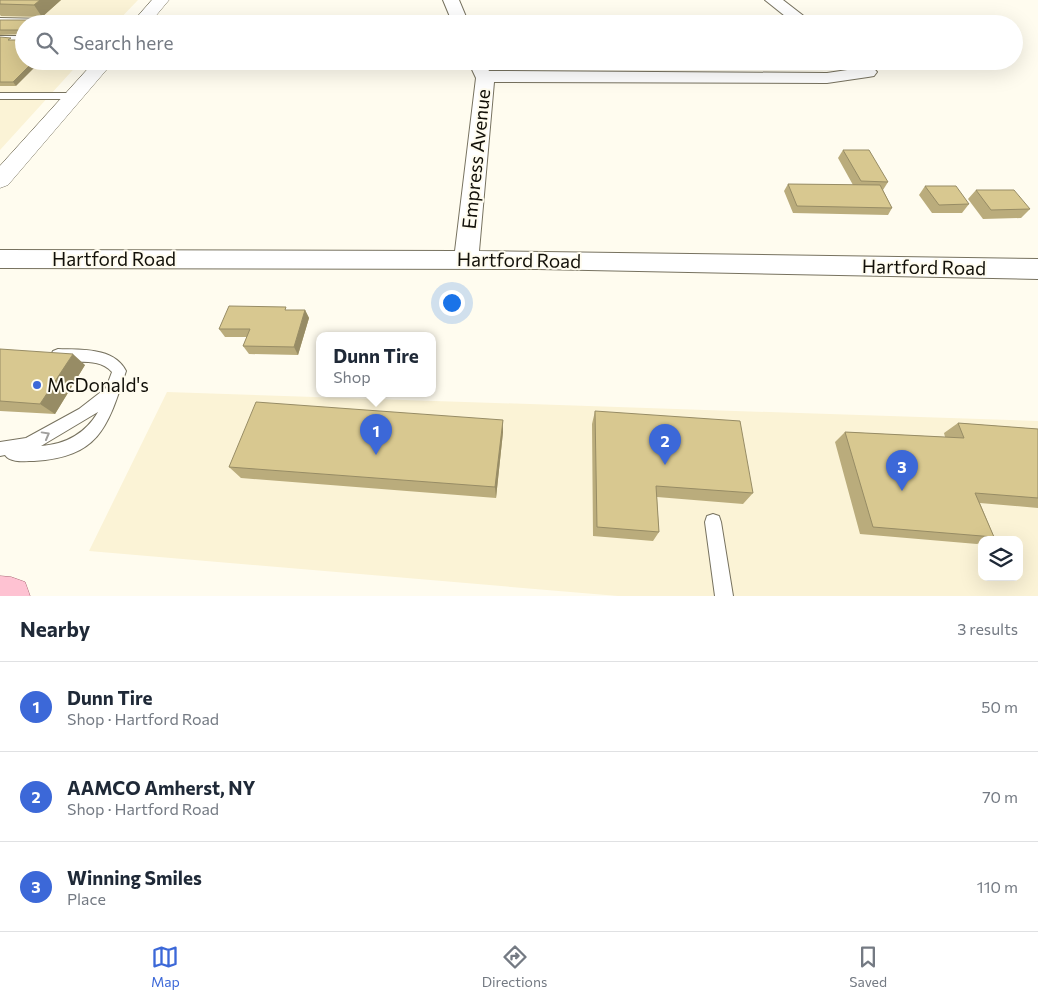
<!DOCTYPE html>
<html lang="en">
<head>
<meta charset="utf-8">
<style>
  :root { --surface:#fff; --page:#f6f6f7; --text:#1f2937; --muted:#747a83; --line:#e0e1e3; --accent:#3c68d8 }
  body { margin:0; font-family:Commissioner,sans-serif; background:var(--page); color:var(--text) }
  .controls { position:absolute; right:15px; bottom:15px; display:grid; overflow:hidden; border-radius:10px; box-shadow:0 5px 20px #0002 }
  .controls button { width:45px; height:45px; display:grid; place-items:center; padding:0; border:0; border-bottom:1px solid var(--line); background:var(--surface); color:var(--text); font:25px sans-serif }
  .you { position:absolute; left:451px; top:302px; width:18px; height:18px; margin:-12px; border:4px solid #fff; border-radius:50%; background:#1a73e8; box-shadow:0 0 0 8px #1a73e833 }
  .badge { display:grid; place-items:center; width:32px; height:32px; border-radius:50%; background:var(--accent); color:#fff; font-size:16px; font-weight:700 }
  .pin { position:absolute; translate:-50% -41px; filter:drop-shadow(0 1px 2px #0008) }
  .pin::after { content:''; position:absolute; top:26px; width:18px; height:15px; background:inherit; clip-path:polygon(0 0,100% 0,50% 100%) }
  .popup { position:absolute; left:316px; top:332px; width:120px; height:65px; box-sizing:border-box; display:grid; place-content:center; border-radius:10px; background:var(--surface); filter:drop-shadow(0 1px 4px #0005); font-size:16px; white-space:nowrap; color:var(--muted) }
  .popup b { font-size:19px; color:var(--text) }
  .popup::after { content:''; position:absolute; left:50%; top:100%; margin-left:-10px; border:10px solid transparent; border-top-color:var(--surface) }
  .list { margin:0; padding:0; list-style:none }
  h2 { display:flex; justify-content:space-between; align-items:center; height:65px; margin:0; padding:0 20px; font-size:21px }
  h2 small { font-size:16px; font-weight:400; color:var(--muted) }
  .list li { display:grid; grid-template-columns:32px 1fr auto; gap:15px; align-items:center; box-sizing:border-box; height:90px; padding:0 20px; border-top:1px solid var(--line) }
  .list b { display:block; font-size:19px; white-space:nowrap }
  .list p { margin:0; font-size:16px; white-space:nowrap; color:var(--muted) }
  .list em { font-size:16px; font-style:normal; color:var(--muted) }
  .icon { flex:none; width:28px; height:28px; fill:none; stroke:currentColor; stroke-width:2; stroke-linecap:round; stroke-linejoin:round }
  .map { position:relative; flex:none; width:1038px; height:596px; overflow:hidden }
  .search { position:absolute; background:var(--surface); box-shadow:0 5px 20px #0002; left:15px; right:15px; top:15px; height:55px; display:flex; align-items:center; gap:12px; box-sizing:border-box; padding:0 18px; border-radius:28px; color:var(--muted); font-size:19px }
  .sheet { height:335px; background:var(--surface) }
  nav { display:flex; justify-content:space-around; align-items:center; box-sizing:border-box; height:70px; border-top:1px solid var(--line); background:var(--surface); font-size:14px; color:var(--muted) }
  nav a { display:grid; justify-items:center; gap:2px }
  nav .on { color:var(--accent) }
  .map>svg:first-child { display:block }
</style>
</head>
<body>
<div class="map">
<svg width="1038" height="596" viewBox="0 0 1038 596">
  <rect width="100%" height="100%" fill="#fffcef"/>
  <!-- built -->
  <path fill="#fbf3d6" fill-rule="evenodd" d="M0 0H138L115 24H24V61H81L0 150Z
    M167 392 1038 421V596H618L89 551ZM982 540H1019V577H982Z"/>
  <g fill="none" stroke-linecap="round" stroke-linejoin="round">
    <defs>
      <path id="lane" d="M0 18 140 21 144 23 0 22Z
        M0 36H24V40H0Z
        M0 93H74L79 96 74 99H0Z
        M58 349C81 350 114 347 126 371 108 426 100 457 34 461 25 461 10 463 5 455L0 456V442L26 438 79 409 106 388 112 372C97 355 72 366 53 359L51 355 53 351ZM98 412C85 434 66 444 41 446Z
        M713 514 719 516 721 522 733 596H715L705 522 707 516Z"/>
      <path id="street" d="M443 0H459L469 24H453Z
        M765 0H783L814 24H795Z
        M468 61H484L489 71 827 73 854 69 848 61H867L877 72 874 76 868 77 827 83 494 82 479 251 1038 259V279L538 269 0 268V250L455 251 476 78Z"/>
      <path id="secondary" d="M152 0H169L149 24H131Z
        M95 61H114L8 185 0 188V166Z"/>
      <path id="primary" d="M0 576 11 577 25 582 30 596H0Z"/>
    </defs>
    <!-- lane casing -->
    <use href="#lane" stroke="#77725f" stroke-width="2"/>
    <!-- street casing -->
    <use href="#street" stroke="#77725f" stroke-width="2"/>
    <!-- secondary casing -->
    <use href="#secondary" stroke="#77725f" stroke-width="1"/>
    <!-- primary casing -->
    <use href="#primary" stroke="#ab6978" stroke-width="1"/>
    <!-- lane -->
    <use href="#lane" fill="#fff" fill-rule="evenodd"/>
    <!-- street -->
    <use href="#street" fill="#fff" fill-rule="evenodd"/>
    <!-- secondary -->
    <use href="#secondary" fill="#fff" fill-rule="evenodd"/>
    <!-- primary -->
    <use href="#primary" fill="#fec2d2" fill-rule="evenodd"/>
  </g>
  <!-- wall -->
  <path fill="#baac7c" d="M0 0H61L42 17 1 16 0 15Z
    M0 20 24 24V33L23 34 0 35Z
    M0 37 16 86H0Z
    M843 150 888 182 883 190 892 208 888 215 793 213 784 191 788 184 853 185 838 158Z
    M925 186 969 204 962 213H932L919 195Z
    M976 190 1030 209 1021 218 983 219 968 199Z
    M288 310H305L309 318 298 355 249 354 243 346 247 337H225L219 329Z
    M0 349 85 365 55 414 0 411Z
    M595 411 753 493 743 504 657 497 659 532 653 541 593 536 592 424Z
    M503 420V432L496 498 241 478 229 467Z
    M958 423 1038 429V508L980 503 994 537 987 540H982V542L977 544 860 534 835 442 845 432 945 437 944 433Z"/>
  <!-- shaded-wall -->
  <path fill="#978c65" d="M40 0H61L42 17 34 5Z
    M31 20 34 24H26Z
    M24 26V33L23 34 20 30Z
    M34 61H41L16 86 13 82Z
    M305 310 309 318 298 355 294 347Z
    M73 354 85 365 55 414 40 404Z
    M503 420V432L496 498 495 487Z"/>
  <!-- building -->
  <path fill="#d8c890" stroke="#978c65" d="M0 0H40L34 5 0 4Z
    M0 20H31L26 24H24V26L20 30H0Z
    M0 37 11 38 8 40H24V61H34L13 82H0Z
    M843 150H869L888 182 861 181Z
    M788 184 880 185 892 208 797 206Z
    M925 186H956L969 204 939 205Z
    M976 190H1014L1030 209 991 210Z
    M229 306 286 307 285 310H305L294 347 243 346 250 329H219Z
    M0 349 73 354 40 404 0 401Z
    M256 402 503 420 495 487 229 467Z
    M595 411 740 421 753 493 656 486 659 532 597 527Z
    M958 423 1038 429V498L975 493 994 537 873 527 845 432 964 438Z"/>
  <!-- one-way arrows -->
  <defs><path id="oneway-chevron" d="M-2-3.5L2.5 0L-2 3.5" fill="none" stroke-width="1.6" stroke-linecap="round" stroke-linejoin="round" transform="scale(1.25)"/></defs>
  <use stroke="#a09f9d" href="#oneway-chevron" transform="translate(46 435) rotate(-29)"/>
  <!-- markers -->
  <circle fill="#3c68d8" stroke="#fffcef" stroke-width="2" cx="37" cy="385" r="5"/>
  <g text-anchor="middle" stroke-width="4" stroke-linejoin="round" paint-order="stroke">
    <!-- street labels -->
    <g font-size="19" fill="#121009" stroke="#fffcef">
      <text transform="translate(476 159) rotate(-84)" y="7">Empress Avenue</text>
      <text x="114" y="266">Hartford Road</text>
      <text transform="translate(519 260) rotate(1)" y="7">Hartford Road</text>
      <text transform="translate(924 267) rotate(1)" y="7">Hartford Road</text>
    </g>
    <!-- poi labels -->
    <g font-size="19" fill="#121009" stroke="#fffcef" text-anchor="start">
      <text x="47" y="392">McDonald's</text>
    </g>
  </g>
</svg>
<div class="controls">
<button><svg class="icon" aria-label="layers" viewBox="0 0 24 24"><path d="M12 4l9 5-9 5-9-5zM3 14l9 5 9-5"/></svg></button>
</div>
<div class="you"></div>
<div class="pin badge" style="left:376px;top:455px">1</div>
<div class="popup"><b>Dunn Tire</b>Shop</div>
<div class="pin badge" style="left:665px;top:465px">2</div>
<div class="pin badge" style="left:902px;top:491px">3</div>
<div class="search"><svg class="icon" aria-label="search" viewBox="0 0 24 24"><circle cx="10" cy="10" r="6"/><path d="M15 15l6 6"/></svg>Search here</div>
</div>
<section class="sheet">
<h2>Nearby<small>3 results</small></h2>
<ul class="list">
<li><span class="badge">1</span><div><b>Dunn Tire</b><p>Shop · Hartford Road</p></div><em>50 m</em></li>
<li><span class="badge">2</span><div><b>AAMCO Amherst, NY</b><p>Shop · Hartford Road</p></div><em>70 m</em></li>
<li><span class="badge">3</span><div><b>Winning Smiles</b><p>Place</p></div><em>110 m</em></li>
</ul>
</section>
<nav>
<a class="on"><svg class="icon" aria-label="map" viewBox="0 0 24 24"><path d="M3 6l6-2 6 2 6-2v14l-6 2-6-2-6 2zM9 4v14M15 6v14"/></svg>Map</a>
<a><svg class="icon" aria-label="directions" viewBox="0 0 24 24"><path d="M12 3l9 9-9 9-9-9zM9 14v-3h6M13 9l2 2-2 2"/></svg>Directions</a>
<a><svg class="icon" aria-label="saved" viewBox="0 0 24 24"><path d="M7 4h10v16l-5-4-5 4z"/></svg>Saved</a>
</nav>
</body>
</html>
